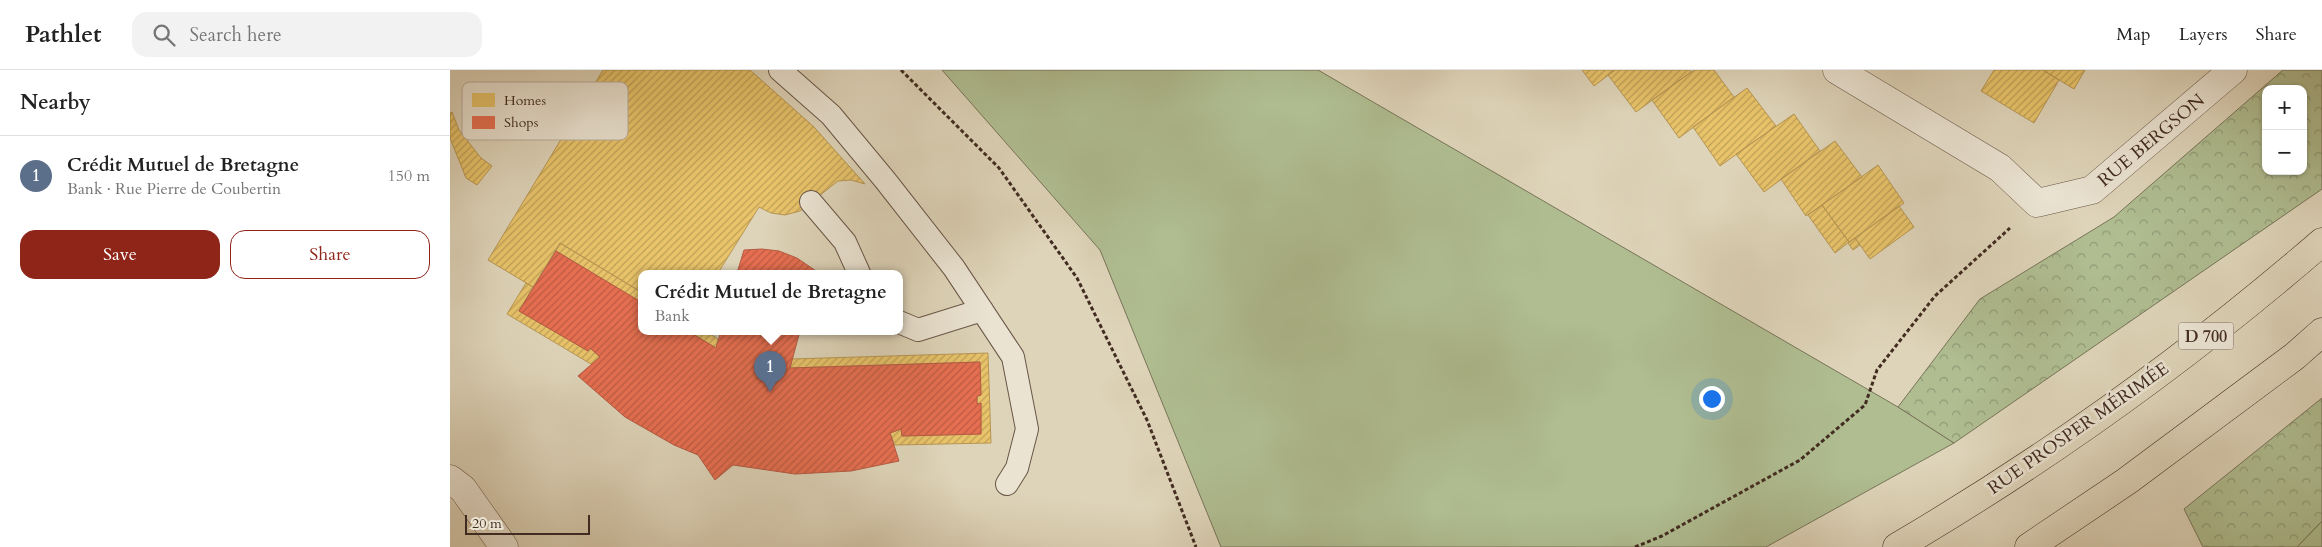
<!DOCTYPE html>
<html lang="en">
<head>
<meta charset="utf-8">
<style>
  :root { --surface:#fff; --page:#f2f2f2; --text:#222; --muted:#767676; --line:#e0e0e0; --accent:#8f2418 }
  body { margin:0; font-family:Cardo,serif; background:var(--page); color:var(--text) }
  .controls { position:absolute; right:15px; top:15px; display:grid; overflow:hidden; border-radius:10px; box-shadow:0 1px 4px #0004 }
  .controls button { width:45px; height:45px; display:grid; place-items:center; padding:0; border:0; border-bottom:1px solid var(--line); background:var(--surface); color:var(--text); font:25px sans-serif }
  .scale { position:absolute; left:15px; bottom:12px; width:125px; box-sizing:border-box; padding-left:5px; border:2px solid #422c21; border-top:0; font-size:14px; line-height:18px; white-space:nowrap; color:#422c21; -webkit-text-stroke:4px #eae3d2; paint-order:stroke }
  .you { position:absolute; left:1261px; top:328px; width:18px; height:18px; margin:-12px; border:4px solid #fff; border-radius:50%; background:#1a73e8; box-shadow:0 0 0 8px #1a73e833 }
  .badge { display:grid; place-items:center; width:32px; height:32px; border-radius:50%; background:var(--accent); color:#fff; font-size:16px; font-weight:700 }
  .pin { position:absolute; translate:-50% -41px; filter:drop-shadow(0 1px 2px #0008) }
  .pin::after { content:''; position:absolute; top:26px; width:18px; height:15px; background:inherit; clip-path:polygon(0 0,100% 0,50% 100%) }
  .popup { position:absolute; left:188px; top:200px; width:265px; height:65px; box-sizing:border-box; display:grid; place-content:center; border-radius:10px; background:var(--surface); filter:drop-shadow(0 1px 4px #0005); font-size:16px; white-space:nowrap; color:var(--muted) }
  .popup b { font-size:19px; color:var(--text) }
  .popup::after { content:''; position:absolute; left:50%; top:100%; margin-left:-10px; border:10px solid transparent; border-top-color:var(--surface) }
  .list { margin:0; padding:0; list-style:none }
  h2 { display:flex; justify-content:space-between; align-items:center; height:65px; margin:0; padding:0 20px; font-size:21px }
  h2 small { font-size:16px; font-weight:400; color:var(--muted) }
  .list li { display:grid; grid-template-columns:32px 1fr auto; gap:15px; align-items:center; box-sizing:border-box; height:80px; padding:0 20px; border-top:1px solid var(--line) }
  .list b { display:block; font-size:19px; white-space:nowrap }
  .list p { margin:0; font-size:16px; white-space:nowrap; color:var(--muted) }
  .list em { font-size:16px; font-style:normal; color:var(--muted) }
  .actions { display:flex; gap:10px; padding:15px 20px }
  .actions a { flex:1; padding:11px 0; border:1px solid var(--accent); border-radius:15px; text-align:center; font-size:18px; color:var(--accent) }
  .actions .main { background:var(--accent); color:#fff }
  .icon { flex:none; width:28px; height:28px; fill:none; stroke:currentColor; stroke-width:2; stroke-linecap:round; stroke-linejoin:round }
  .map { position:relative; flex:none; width:1872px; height:477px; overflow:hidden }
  header { display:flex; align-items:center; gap:30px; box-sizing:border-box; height:70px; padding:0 25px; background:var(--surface); border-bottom:1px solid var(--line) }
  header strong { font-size:24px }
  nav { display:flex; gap:28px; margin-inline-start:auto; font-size:18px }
  .search { width:350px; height:45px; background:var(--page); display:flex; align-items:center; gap:12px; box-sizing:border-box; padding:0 18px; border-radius:15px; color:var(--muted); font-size:19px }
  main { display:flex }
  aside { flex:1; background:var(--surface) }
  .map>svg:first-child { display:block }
</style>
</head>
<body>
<header>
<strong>Pathlet</strong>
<div class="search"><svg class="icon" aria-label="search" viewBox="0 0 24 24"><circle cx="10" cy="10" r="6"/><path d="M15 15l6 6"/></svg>Search here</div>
<nav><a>Map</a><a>Layers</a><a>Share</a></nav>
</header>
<main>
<aside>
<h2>Nearby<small></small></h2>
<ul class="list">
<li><span class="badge" style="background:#5c6f8a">1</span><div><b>Crédit Mutuel de Bretagne</b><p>Bank · Rue Pierre de Coubertin</p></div><em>150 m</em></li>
</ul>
<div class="actions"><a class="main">Save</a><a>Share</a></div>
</aside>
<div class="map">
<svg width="1872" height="477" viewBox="0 0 1872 477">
  <defs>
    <pattern id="forest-crowns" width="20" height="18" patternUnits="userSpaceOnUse" patternTransform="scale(1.25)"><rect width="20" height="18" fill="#afbd91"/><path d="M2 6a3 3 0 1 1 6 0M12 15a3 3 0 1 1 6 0" fill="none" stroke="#909a76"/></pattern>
    <pattern id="homes-hatch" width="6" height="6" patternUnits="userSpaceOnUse" patternTransform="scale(1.25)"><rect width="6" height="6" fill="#e9c46a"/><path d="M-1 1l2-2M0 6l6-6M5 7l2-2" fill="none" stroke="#be9f57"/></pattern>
    <pattern id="shops-hatch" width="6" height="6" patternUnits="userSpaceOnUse" patternTransform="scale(1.25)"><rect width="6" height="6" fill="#e76f51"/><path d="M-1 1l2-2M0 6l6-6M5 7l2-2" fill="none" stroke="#bd5b43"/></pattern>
  </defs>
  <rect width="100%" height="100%" fill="#ded4b9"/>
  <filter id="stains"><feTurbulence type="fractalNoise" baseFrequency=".004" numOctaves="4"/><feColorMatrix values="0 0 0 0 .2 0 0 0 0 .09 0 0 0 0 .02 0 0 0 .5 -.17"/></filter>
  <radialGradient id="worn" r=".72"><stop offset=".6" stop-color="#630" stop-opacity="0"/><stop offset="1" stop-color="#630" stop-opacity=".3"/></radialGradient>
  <!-- green -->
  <path fill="#afbd91" stroke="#787459" d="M492 0H868L1448 337 1504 373 1316 477H771L650 180Z
    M1872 451V477H1847Z"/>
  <!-- forest -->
  <path fill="url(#forest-crowns)" stroke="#787459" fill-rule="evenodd" d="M1833 0H1872V119L1504 373 1448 337 1530 229 1664 147ZM1816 19H1853V101H1816Z
    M1872 328V451L1847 477H1753L1734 439Z"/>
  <!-- homes -->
  <path fill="url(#homes-hatch)" stroke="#b79654" d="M153 0H300L364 57 415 114 401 110 388 111 350 141 335 145 321 143 309 137 268 203H191V222L110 173 83 217 38 190Z
    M1132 0H1165L1144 16Z
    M1165 0H1240L1241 2 1186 42 1158 5Z
    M1244 0H1264L1284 27 1229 68 1202 30Z
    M1544 0H1593L1609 10 1584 53 1531 21Z
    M1593 0H1635L1624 19Z
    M1297 18 1326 56 1270 96 1243 57Z
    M2 42 9 60 31 88 42 96 27 115 16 108 0 68V43Z
    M1344 44 1370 81 1314 122 1286 84Z
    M1385 71 1412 107 1356 146 1331 109Z
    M1428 95 1454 133 1399 172 1372 135Z
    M1372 135 1399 172 1385 183 1358 145Z
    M1449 136 1464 157 1420 189 1405 168Z
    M1405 168 1410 175 1403 180 1398 173Z
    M110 173 191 222V232L106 181Z
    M76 213 83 217 69 241 138 281 140 278 150 287 141 294 57 244Z
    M238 261H256L268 269 266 278Z
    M538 283 541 373 445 375 440 363 451 359 452 366 531 364V333L527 334V326L531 325 530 292 340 298 342 289Z"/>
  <!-- shops -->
  <path fill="url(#shops-hatch)" stroke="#b65b43" d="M312 179 329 181 347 188 366 201V203H287L294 180Z
    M106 181 191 232V261H238L266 278 271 261H350L340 298 530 292 531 325 527 326V334L531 333V364L452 366 451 359 440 363 449 391 401 401 345 404 283 395 265 410 248 385 224 375 175 347 128 306 150 287 140 278 138 281 69 241Z"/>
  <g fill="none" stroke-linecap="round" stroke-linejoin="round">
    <defs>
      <path id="service" d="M330 0 381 45 435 110 504 198 563 287 577 359 567 398 557 414
        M361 132 395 172 409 203
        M449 252 468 260 532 240"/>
      <path id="minor" d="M1387 0 1550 98 1587 133 1642 120 1783 0"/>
      <path id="tertiary" d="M0 409 13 419 54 477"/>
      <path id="primary" d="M1447 477C1597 389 1740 286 1872 172
        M1579 477 1677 411 1845 286 1872 262"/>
    </defs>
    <!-- service casing -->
    <use href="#service" stroke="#695647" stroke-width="24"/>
    <!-- minor casing -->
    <use href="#minor" stroke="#695647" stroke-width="29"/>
    <!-- tertiary casing -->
    <use href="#tertiary" stroke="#695647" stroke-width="29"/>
    <!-- primary casing -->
    <use href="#primary" stroke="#422c21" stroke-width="29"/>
    <!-- path -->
    <path stroke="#422c21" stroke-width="3" stroke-dasharray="4 2.5" stroke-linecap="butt" d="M451 0 549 98 627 208 697 350 746 477
      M1185 477 1212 466 1350 390 1415 335 1427 300 1485 226 1560 158"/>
    <!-- service -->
    <use href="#service" stroke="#eae3d2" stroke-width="22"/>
    <!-- minor -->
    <use href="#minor" stroke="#eae3d2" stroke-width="28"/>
    <!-- tertiary -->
    <use href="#tertiary" stroke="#eae3d2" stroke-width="28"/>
    <!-- primary -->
    <use href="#primary" stroke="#ded4b9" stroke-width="28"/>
  </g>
  <g text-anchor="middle" stroke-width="5" stroke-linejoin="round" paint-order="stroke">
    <!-- shield labels -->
    <rect fill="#eae3d2" stroke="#746356" stroke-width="1" x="1728.5" y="252.5" width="55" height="27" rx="4"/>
    <g font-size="16" font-weight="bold" fill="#422c21">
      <text x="1756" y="272">D 700</text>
    </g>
    <!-- street labels -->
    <g font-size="18" fill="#422c21" stroke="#eae3d2">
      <text transform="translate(1701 70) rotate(-40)" y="6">RUE BERGSON</text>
      <text transform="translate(1628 358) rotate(-35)" y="6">RUE PROSPER MÉRIMÉE</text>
    </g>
  </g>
  <!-- legend -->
  <rect x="12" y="12" width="166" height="58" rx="8" fill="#eae3d2" stroke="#b8ac9d" stroke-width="1"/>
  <rect x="22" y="23" width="23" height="14" fill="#e9c46a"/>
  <rect x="22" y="46" width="23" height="13" fill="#e76f51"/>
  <g font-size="14" fill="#422c21">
    <text x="54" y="35">Homes</text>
    <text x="54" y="57">Shops</text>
  </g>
  <rect width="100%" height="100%" filter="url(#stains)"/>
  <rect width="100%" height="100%" fill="url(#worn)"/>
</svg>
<div class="controls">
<button>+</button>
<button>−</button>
</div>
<div class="scale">20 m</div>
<div class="you"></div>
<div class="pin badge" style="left:320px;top:322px;background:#5c6f8a">1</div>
<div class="popup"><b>Crédit Mutuel de Bretagne</b>Bank</div>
</div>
</main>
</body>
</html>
